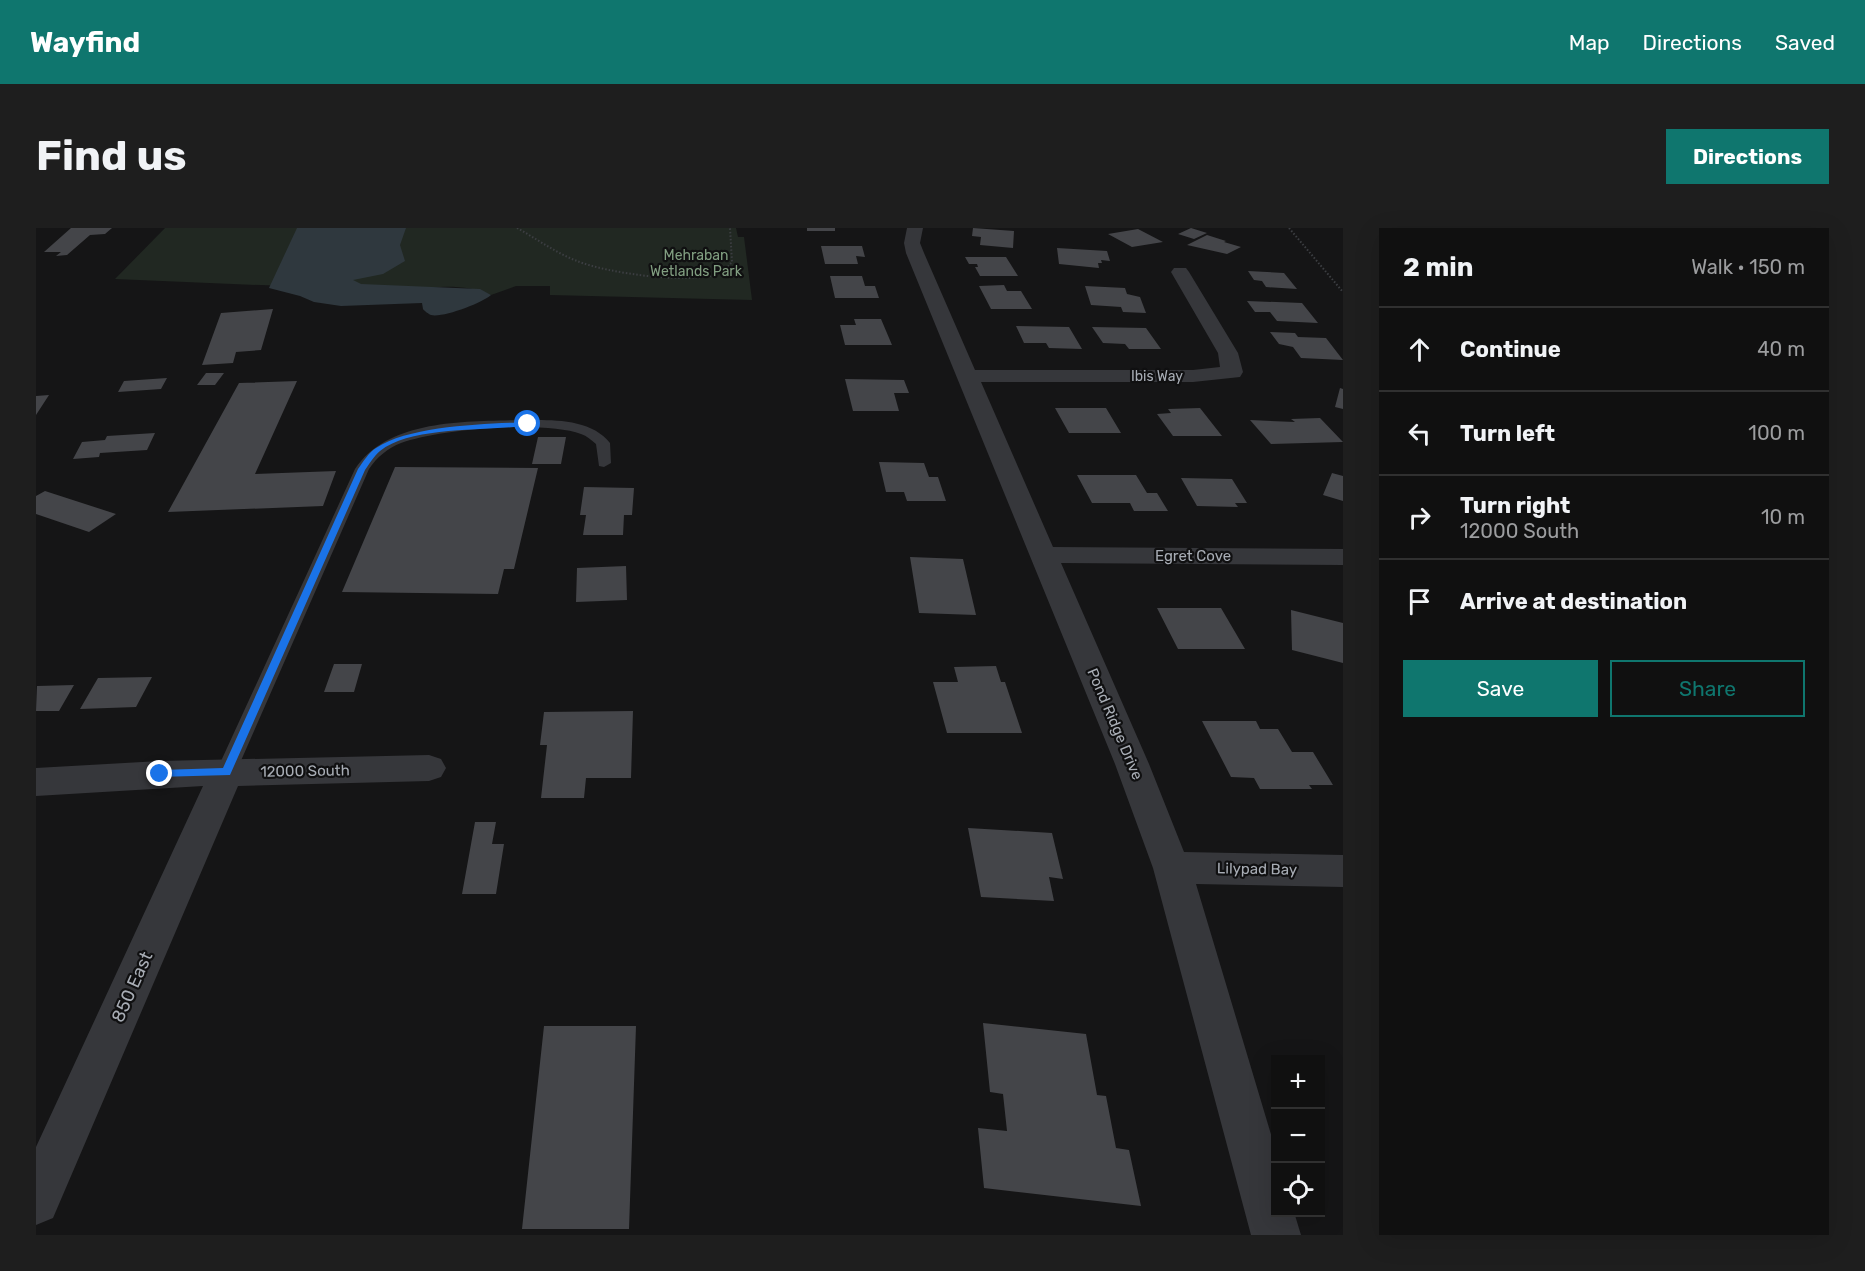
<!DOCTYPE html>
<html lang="en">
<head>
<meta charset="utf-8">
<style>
  :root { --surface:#101010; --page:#1e1e1e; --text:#f1f3f6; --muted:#9c9d9f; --line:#303030; --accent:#0f766e }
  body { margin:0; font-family:Rubik,sans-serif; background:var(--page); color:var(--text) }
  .controls { position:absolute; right:18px; bottom:18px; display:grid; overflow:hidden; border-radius:0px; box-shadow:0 6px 24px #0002 }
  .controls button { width:54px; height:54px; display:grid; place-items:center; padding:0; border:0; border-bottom:2px solid var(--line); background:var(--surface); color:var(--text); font:30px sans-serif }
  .stop { position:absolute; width:18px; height:18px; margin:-14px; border:4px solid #1a73e8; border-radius:50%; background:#fff }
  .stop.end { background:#1a73e8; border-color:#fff; box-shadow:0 2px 6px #0008 }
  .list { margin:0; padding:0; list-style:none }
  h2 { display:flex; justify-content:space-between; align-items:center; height:78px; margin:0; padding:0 24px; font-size:26px }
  h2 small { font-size:20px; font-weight:400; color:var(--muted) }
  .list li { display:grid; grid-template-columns:39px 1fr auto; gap:18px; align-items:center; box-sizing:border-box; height:84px; padding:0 24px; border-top:2px solid var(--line) }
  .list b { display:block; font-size:22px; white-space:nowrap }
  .list p { margin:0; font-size:20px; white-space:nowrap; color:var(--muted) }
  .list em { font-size:20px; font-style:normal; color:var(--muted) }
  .actions { display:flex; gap:12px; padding:18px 24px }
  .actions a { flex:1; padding:14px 0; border:2px solid var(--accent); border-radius:0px; text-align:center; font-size:21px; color:var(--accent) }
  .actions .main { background:var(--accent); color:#fff }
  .icon { flex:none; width:33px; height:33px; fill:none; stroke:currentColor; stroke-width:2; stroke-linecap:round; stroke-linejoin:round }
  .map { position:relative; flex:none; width:1307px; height:1007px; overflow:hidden; border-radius:0px }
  header { display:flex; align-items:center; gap:36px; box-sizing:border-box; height:84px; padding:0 30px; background:var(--accent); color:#fff }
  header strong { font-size:28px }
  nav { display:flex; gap:33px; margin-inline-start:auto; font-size:21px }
  .intro { display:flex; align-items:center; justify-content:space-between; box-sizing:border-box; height:144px; padding:0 36px }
  h1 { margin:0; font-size:42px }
  .button { padding:15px 27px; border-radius:0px; background:var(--accent); color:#fff; font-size:21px; font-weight:700 }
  main { display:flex; gap:36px; padding:0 36px }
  aside { flex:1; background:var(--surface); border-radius:0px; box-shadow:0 6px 24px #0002 }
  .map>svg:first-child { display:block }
</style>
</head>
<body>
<header>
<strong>Wayfind</strong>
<nav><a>Map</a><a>Directions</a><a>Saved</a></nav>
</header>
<div class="intro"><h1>Find us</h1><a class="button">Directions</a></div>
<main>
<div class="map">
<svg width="1307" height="1007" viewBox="0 0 1307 1007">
  <rect width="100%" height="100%" fill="#151516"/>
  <!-- green -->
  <path fill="#212822" d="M129 0H700L702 9H708L716 72 514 67V58H480L455 67C425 52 384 62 351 61 260 59 170 55 79 51Z"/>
  <!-- water -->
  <path fill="#2f383e" d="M261 0H370L364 17 369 33 347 46 317 52 325 56 444 61 455 67C446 75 407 90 395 87 394 87 387 82 387 81L386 75 305 78 278 74 264 68 233 60Z"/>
  <!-- building -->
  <path fill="#444549" d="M35 0H76L69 6 54 7 31 27 20 28 25 24H8Z
    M771 0H799V3H771Z
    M937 0 978 3 977 20 944 17 945 9 936 8Z
    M1155 0 1171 5 1158 11 1142 6Z
    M1102 1 1127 14 1096 19 1072 6Z
    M1171 7 1190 13 1188 14 1205 19 1191 26 1151 17Z
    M785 18H826L829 29 820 28 822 36H789Z
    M1021 20 1071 23 1074 33 1065 32 1066 35H1062L1063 40 1023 36Z
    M929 29H970L982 48H944L939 39H942L941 36H933Z
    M1212 43 1248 45 1261 61 1230 59 1226 53 1218 52Z
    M794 48H826L829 58H839L843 70H799Z
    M968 57 971 63H985L996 81H955L943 58Z
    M1049 58 1089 60 1091 66 1104 69 1110 85 1087 84 1085 79 1055 77Z
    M1211 73 1266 75 1282 95 1241 93 1234 84H1219Z
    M237 81 225 122 200 124 197 135 166 137 185 85Z
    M818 91H845L856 117H809L804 97H820Z
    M980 98 1033 99 1046 121 1013 120 1010 115H988Z
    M1056 99 1110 100 1125 121H1093L1089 116 1067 115Z
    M1234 104 1259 105 1262 109 1290 110 1307 132 1265 130 1257 119 1243 116Z
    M170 145H188L179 157H161Z
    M131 150 125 161 82 164 88 153Z
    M809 151 868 152 873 165H858L863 183H817Z
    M261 153 219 246 300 243 287 278 132 284 203 155Z
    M1304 160 1307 161V181L1299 179Z
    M13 167 0 187V168Z
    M1019 180H1070L1085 205H1033Z
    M1164 180 1186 208H1137L1121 186 1135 185 1132 181Z
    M1284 190 1307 214 1235 216 1214 192 1259 194 1255 191Z
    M119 205 111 222 64 225 63 229 37 231 46 214 69 212 71 208Z
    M502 209H530L525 236H496Z
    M843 234 888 235 893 249H902L910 273H871L868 264H850Z
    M359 239 502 240 478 341H468L462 366 306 364Z
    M1296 245 1307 248V273L1287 267Z
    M1041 247H1100L1111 265H1121L1132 283H1098L1094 275H1056Z
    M1145 250 1196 251 1211 275H1199L1202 279 1161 278Z
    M548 259 598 260 596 287H588L587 307H547L550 287H544Z
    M9 263 80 286 53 304 0 286V268Z
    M874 329 927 331 940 387 883 385Z
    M590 338 591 372 540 374 541 340Z
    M1121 380H1185L1209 421H1142Z
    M1255 382 1307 395V435L1256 422Z
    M298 436H326L318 464H288Z
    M960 438 965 454H969L986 505H911L897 454H922L918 439Z
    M116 449 100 479 44 481 62 450Z
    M38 457 23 483H0L1 458Z
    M597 483 595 550H550L548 570H505L511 517H504L508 484Z
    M1166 493H1220L1224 501H1242L1256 524H1277L1297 557H1273L1276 561H1224L1218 550 1195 549Z
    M439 594H460L456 616H468L460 666H426Z
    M932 600 1016 605 1027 651 1013 649 1018 673 945 669Z
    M947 795 1050 806 1061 867 1070 868 1080 920 1093 922 1105 978 948 960 942 900 971 903 967 866 954 864Z
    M508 798H600L593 1001H486Z"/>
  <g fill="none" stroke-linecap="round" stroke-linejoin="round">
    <!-- path -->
    <path stroke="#3c3e42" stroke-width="2" stroke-dasharray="1.5 2" stroke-linecap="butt" d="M481 0C501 11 520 25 541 33 570 45 659 58 686 44 690 42 693 37 696 34L694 0
      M1253 0 1307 64"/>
    <!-- lane -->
    <path fill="#36373b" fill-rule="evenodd" d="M483 192C512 192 554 189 574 215L575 235 568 239 563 238 560 216C555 212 551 208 545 206 508 192 402 201 365 215 352 220 341 229 333 241L200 544 197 550 190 552 183 550 180 544 319 241C353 191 427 194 483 192Z"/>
    <!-- street -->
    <path fill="#36373b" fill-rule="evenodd" d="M871 0H887L884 15 888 25 939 142H1157L1184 139 1182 125 1135 44 1138 40H1150L1153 44 1202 125 1207 144 1204 149 1157 154H945L1017 319 1307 321V337L1025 335 1113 536 1148 624 1307 627V659L1160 656 1240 923V984H1258L1265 1007H1215L1117 640 1079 536 870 25 868 15Z
      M393 527 405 531 410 540 405 549 393 553 202 558 17 990 0 997V919L167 558 0 568V540L124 533Z"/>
  </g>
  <!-- route -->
  <path fill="#1a73e8" d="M492 194 495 197C453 204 377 197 344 223 338 228 333 236 329 242L194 547 121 549V544L124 542 187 540 322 241C327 234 333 224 340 220 375 197 450 196 492 194Z"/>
  <g text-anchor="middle" stroke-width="4.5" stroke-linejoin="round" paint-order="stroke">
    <!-- far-park labels -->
    <g font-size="14" fill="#819e81" stroke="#101011">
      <text x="660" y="32">Mehraban<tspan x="660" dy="16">Wetlands Park</tspan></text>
    </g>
    <!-- far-street labels -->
    <g font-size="14" fill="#a8adb5" stroke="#101011">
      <text x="1121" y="153">Ibis Way</text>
    </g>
    <!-- street labels -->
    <g font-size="15" fill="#a8adb5" stroke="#101011">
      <text x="1157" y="333">Egret Cove</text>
      <text transform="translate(1079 496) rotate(67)" y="5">Pond Ridge Drive</text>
      <text transform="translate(269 543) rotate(-1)" y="5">12000 South</text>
      <text transform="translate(1221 641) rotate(1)" y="5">Lilypad Bay</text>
    </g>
    <!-- near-street labels -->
    <g font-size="18" fill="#a8adb5" stroke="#101011">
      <text transform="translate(96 759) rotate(-66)" y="6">850 East</text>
    </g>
  </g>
</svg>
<div class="controls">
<button>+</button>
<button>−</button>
<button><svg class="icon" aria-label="locate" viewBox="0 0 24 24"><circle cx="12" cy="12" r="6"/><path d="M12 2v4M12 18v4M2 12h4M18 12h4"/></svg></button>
</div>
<div class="stop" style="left:492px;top:196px"></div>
<div class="stop end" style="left:124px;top:546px"></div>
</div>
<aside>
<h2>2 min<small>Walk · 150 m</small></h2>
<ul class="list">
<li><svg class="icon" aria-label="ahead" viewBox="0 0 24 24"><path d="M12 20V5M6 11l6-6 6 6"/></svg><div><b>Continue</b></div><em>40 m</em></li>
<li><svg class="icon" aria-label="left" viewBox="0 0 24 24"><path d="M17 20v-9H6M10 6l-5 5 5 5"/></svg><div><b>Turn left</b></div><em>100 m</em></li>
<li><svg class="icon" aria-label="right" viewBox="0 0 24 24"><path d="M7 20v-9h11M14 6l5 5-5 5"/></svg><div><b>Turn right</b><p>12000 South</p></div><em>10 m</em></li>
<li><svg class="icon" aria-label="arrive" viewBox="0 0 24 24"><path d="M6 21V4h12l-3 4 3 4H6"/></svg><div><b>Arrive at destination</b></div></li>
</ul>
<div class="actions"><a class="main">Save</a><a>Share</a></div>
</aside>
</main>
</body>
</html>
